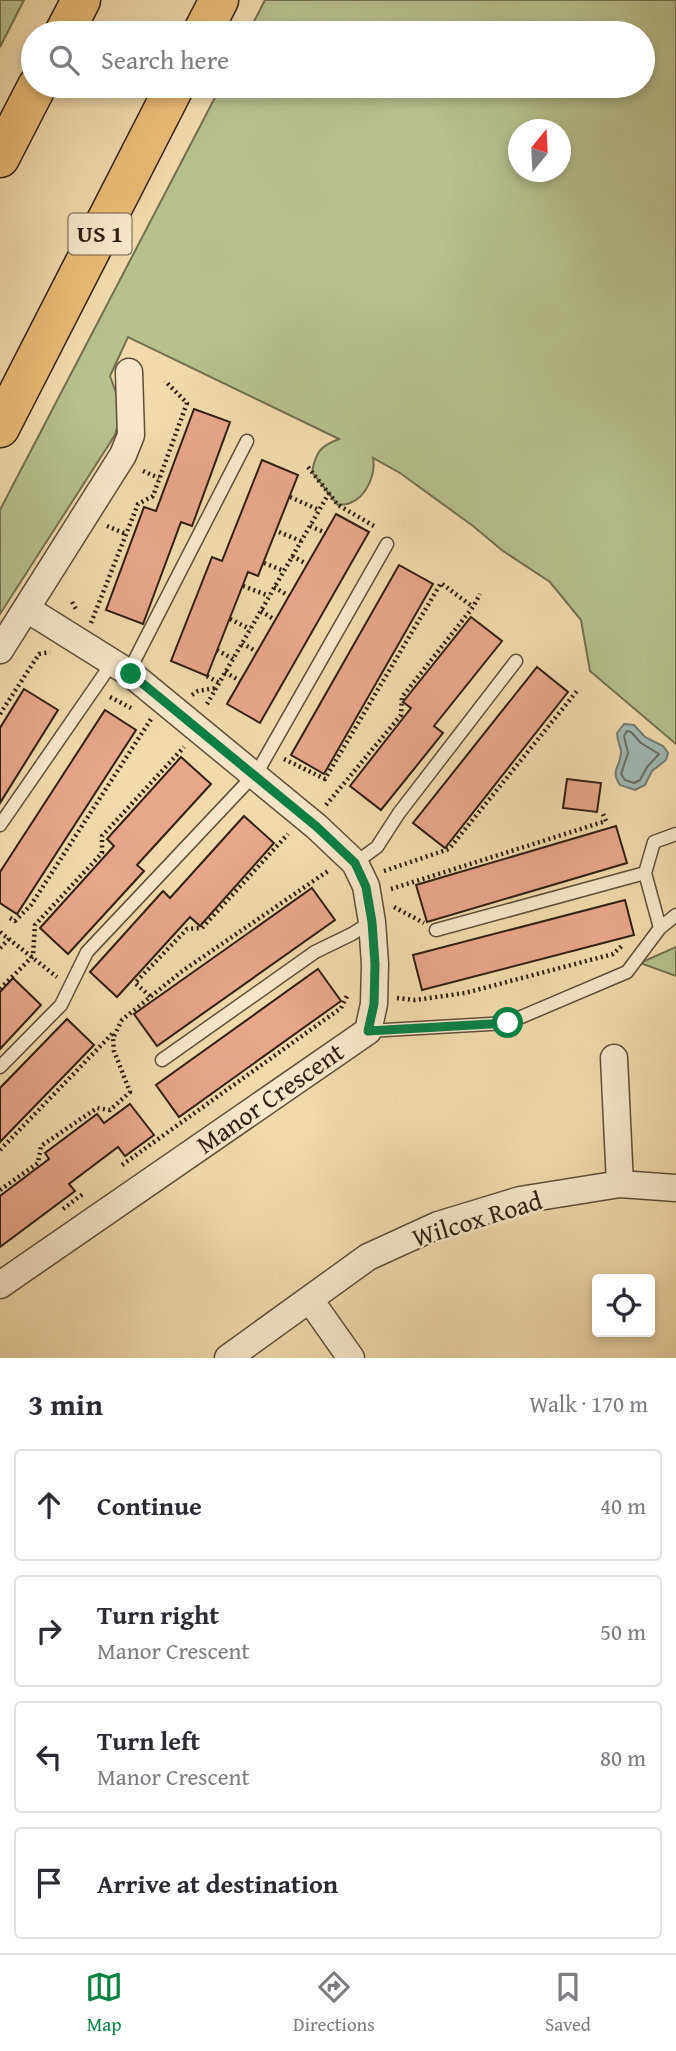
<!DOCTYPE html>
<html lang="en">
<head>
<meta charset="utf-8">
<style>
  :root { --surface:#fff; --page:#f7f7f7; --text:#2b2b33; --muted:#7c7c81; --line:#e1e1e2; --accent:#0b8043 }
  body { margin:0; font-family:"Gentium Book Plus",serif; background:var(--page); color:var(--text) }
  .controls { position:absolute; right:21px; bottom:21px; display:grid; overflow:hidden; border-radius:7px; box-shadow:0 4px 10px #0003 }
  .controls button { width:63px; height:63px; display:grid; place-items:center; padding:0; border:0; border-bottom:2px solid var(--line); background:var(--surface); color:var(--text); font:35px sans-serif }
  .compass { position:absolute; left:508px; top:119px; width:63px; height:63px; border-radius:50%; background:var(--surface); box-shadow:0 4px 10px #0003; rotate:18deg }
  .stop { position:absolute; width:21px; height:21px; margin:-16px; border:5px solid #0b8043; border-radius:50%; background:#fff }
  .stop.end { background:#0b8043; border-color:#fff; box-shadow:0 2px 7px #0008 }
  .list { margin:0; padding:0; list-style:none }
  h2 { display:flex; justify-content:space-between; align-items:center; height:91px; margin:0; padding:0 28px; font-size:30px }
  h2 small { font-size:23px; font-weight:400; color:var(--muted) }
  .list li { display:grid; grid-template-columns:46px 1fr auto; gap:21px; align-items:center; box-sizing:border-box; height:112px; margin:0 14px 14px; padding:0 14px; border:2px solid var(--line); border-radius:7px }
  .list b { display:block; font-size:26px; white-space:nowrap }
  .list p { margin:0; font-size:23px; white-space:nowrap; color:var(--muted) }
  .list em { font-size:23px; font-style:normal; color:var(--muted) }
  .icon { flex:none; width:38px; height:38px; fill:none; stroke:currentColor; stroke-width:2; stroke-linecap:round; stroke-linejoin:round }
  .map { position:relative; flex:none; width:676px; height:1358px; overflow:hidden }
  .search { position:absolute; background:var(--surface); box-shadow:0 4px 10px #0003; left:21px; right:21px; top:21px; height:77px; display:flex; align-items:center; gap:18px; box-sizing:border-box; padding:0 24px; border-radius:38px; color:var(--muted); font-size:26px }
  .sheet { height:595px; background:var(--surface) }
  nav { display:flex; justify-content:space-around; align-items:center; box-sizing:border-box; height:98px; border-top:2px solid var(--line); background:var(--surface); font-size:19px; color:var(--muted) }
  nav a { display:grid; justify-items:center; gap:4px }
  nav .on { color:var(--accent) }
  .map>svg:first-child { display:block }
</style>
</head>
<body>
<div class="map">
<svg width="676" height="1358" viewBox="0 0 676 1358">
  <rect width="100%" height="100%" fill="#f2daad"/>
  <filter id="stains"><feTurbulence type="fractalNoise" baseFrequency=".00286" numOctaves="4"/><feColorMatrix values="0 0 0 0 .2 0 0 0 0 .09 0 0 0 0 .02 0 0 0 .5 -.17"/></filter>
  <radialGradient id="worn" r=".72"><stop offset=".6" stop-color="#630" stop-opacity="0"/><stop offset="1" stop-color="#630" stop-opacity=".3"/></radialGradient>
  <!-- green -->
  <path fill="#b6c18e" stroke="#737050" stroke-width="2" fill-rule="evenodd" d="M0 0H24L0 47Z
    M265 0H676V744L590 671 581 620 550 582 503 551 473 526 400 473 373 458C376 473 367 497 350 503 346 505 342 504 338 505L312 472C316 451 321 446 339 439L128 337 110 376 122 409 115 435 0 614V510L221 86H643V33H248ZM518 130H560V172H518Z
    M676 947V976L640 963Z"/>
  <!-- water -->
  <path fill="#a0b8b5" stroke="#737b74" stroke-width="2" d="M624 724 634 725 645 737 663 746 668 753 666 760 652 771 645 785 635 790 620 785C609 768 622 767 621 751 620 745 617 740 617 733Z"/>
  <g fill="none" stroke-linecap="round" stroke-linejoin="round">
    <!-- shore -->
    <path stroke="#686c64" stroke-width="2" d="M627 731 631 732 641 743 659 754 647 767 640 780 634 783 625 780 621 774 628 753 624 736Z"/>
  </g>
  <!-- building -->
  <path fill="#e8a68b" stroke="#301f12" stroke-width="2" d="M194 409 230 422 192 526 181 522 143 624 106 610 144 507 156 511Z
    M262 460 298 475 258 576 248 572 207 676 171 661 212 557 222 561Z
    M336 514 369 532 260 723 227 704Z
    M399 565 433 584 324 774 291 755Z
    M471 617 502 641 434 726 443 733 381 810 350 786 411 708 403 702Z
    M537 667 568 692 445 848 413 823Z
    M24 689 58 710 0 803V728Z
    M105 710 136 730 17 914 0 903V872Z
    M181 757 211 784 137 865 144 871 68 954 40 928 114 846 107 839Z
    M567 779 601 783 597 812 563 808Z
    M244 816 274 843 200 926 190 917 117 997 90 972 163 891 170 898Z
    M616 826 627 863 427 922 416 885Z
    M312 888 335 920 157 1046 134 1014Z
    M625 900 634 935 422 990 413 955Z
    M318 969 341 1001 179 1117 156 1085Z
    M13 978 41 1005 0 1049V992Z
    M67 1019 94 1045 0 1142V1088Z
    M130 1104 154 1135 125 1156 118 1147 69 1184 75 1191 0 1247V1196L49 1159 45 1153 97 1114 104 1123Z"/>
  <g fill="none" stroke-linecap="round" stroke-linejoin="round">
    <defs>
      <path id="lane" d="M128 673 247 441
        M255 776 387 544
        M0 825 112 663
        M355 863 377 847 399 813 516 661
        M660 928 645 873 654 842 676 834
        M436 930 645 873
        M368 1031 507 1023 627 972 660 928 676 915
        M162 1060 315 952 352 934 371 922
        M0 1067 61 1005 87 952 254 775"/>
      <path id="street" d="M0 650 123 455 131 435 129 372
        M614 1058 620 1184
        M0 1285 368 1031 374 1004 375 964 372 922 366 886 355 863 317 827 131 674 27 609
        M310 1300 351 1358
        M228 1358 368 1257 438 1225 520 1200 620 1184 676 1188"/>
      <path id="highway" d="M64 33 81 0
        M202 33 219 0
        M0 158 37 86
        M0 428 175 86"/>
    </defs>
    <!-- lane casing -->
    <use href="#lane" stroke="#604e39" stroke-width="15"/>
    <!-- street casing -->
    <use href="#street" stroke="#604e39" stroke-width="29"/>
    <!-- highway casing -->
    <use href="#highway" stroke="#301f12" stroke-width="41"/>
    <!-- path -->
    <path stroke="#301f12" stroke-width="4.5" stroke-dasharray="2 3.5" stroke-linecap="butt" d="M308 467 338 505 374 526
      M143 471 159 478
      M290 497 319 510
      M107 526 126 534
      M310 526 326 533
      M279 532 301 541
      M292 556 307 564
      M264 563 284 571
      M243 586 269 596
      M274 587 289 596
      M72 602 77 611
      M261 611 275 620
      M230 619 250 629
      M91 623 138 504 153 496 187 403 165 381
      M242 643 257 652
      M217 650 233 659
      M225 672 240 681
      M207 676 219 683
      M192 695 198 691 216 688
      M110 697 131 708
      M207 704 329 493
      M0 714 39 654 50 652
      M284 759 325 779 441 583 473 607
      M326 805 401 715 402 697 473 607 480 594
      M384 871 449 849 577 691
      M391 889 606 821 603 814
      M394 907 424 923
      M10 918 15 921 31 905 151 719
      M0 932 57 977
      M0 948 9 939
      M0 989 33 956 35 925 102 853V836L184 747
      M150 996 135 983 187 929 202 928 288 834
      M397 998 415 1000 465 993 613 954 624 944
      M0 1150 114 1032
      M122 1165 341 1008 348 994
      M0 1190 38 1163 41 1146 97 1108 110 1110 130 1092 114 1051 113 1038 122 1020 181 972 328 871
      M63 1209 84 1193"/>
    <!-- lane -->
    <use href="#lane" stroke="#f7e7ca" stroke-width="12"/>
    <!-- street -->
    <use href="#street" stroke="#f7e7ca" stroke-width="26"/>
    <!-- highway -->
    <use href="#highway" stroke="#e9bd76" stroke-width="38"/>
  </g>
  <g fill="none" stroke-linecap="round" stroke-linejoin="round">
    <!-- route -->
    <path stroke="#0b8043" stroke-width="9" d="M131 674 317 827 355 863 366 887 372 922 375 964 374 1004 368 1031 508 1023"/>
  </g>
  <g text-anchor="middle" stroke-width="5" stroke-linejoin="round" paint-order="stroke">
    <!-- shield labels -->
    <rect fill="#f7e7ca" stroke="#6c5b49" stroke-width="2" x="68.5" y="213.5" width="63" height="41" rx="5"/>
    <g font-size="24" font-weight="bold" fill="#301f12">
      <text x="100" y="242">US 1</text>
    </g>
    <!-- street labels -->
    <g font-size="26" fill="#301f12" stroke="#f7e7ca">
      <text transform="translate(270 1098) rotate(-35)" y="9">Manor Crescent</text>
      <text transform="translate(477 1219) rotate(-17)" y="9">Wilcox Road</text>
    </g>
  </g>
  <rect width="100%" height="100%" filter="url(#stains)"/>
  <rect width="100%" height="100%" fill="url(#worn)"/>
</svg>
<div class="controls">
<button><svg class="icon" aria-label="locate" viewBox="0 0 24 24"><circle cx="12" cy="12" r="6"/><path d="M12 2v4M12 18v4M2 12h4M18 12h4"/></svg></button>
</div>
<svg class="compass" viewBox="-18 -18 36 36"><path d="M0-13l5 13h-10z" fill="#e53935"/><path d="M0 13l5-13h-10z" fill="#7c7c81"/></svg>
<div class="stop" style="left:508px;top:1023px"></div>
<div class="stop end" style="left:131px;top:674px"></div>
<div class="search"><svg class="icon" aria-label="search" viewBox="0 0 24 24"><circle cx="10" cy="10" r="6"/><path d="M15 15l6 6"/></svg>Search here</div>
</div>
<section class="sheet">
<h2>3 min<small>Walk · 170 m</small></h2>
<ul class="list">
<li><svg class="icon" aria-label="ahead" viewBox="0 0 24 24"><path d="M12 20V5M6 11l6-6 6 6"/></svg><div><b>Continue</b></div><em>40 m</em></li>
<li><svg class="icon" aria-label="right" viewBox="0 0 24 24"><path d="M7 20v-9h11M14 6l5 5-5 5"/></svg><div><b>Turn right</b><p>Manor Crescent</p></div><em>50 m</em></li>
<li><svg class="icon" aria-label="left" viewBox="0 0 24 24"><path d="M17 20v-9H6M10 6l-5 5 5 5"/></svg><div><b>Turn left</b><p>Manor Crescent</p></div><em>80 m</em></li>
<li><svg class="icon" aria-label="arrive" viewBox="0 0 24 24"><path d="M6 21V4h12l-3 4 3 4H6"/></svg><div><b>Arrive at destination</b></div></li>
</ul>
</section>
<nav>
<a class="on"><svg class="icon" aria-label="map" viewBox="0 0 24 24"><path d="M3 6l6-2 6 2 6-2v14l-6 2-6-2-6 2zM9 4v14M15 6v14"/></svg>Map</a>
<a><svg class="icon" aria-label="directions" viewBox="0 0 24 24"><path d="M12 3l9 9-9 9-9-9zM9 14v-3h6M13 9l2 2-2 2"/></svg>Directions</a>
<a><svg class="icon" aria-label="saved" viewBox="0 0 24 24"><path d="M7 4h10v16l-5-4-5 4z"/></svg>Saved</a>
</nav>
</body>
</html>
